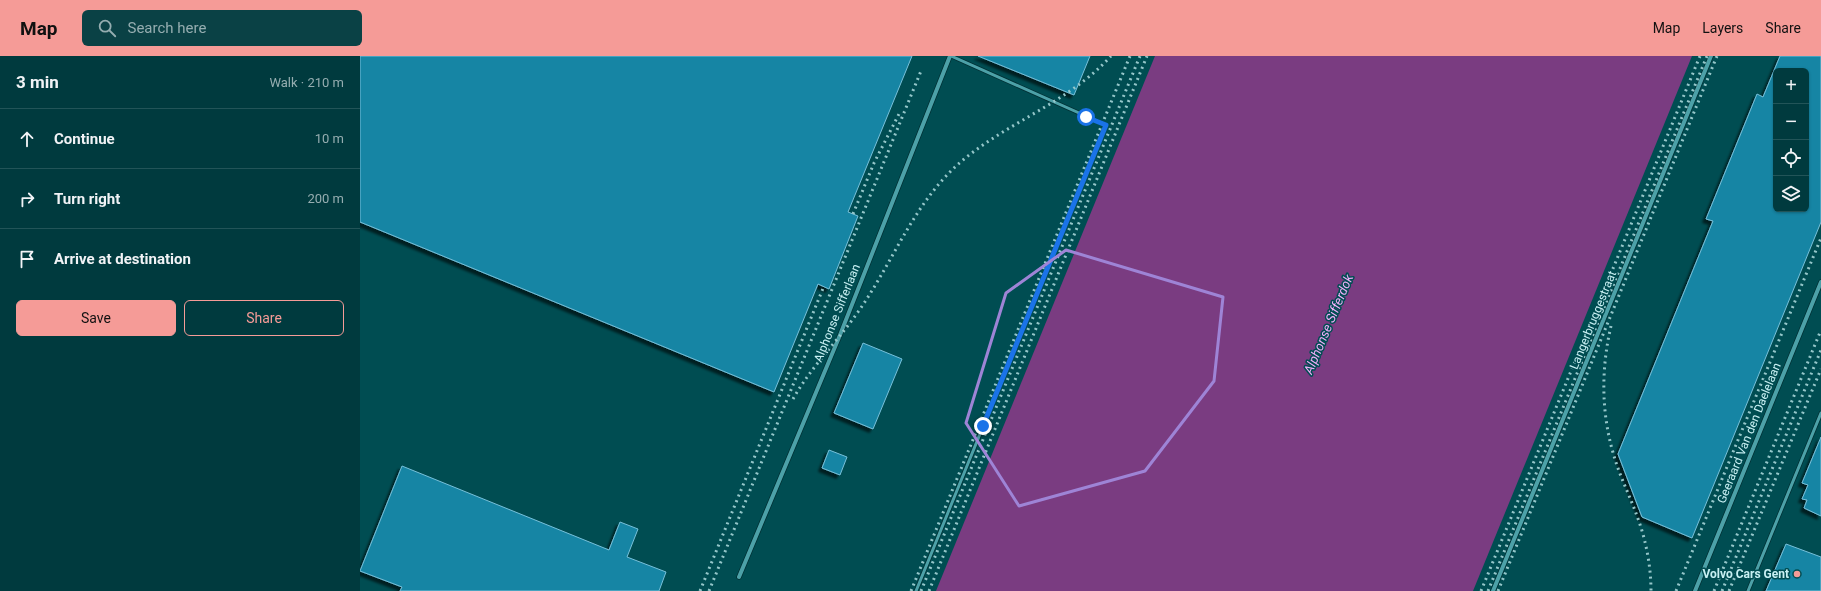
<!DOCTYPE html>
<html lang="en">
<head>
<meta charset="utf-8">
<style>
  :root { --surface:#003a3e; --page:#0a4145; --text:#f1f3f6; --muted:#95adb0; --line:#225458; --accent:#f59b97 }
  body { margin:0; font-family:Roboto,sans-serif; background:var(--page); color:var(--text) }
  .controls { position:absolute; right:12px; top:12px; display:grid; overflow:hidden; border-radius:6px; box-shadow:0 1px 3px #0004 }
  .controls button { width:36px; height:36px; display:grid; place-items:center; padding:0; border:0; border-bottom:1px solid var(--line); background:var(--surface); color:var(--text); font:20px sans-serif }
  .stop { position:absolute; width:12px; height:12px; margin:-9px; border:3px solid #1a73e8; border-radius:50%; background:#fff }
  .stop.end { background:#1a73e8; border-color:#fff; box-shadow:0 1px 4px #0008 }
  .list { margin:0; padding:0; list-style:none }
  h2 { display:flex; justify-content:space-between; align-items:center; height:52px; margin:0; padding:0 16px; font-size:17px }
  h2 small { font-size:13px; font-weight:400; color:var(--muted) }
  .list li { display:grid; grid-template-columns:26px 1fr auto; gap:12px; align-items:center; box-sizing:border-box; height:60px; padding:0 16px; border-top:1px solid var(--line) }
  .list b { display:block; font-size:15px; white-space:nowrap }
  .list em { font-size:13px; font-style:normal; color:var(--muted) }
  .actions { display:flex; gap:8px; padding:12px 16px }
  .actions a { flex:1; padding:9px 0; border:1px solid var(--accent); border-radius:6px; text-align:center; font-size:14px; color:var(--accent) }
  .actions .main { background:var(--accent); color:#111 }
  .icon { flex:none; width:22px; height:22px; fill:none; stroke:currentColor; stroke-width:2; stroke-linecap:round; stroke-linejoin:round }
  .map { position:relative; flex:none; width:1461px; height:535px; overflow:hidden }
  header { display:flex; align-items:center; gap:24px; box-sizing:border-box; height:56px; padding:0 20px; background:var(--accent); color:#111 }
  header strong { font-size:19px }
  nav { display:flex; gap:22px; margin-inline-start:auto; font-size:14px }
  .search { width:280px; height:36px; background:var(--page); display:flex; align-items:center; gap:10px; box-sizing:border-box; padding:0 14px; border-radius:6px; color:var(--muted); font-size:15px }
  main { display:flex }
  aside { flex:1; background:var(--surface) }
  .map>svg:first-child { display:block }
</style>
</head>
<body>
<header>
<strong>Map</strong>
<div class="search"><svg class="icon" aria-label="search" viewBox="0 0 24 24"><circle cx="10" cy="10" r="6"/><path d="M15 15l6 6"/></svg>Search here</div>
<nav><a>Map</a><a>Layers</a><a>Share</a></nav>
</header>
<main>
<aside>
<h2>3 min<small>Walk · 210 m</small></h2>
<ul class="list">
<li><svg class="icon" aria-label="ahead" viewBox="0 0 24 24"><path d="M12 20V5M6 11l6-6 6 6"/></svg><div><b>Continue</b></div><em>10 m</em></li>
<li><svg class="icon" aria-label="right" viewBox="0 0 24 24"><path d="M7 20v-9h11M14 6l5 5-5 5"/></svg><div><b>Turn right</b></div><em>200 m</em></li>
<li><svg class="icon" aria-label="arrive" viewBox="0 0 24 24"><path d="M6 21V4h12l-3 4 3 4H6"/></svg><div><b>Arrive at destination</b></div></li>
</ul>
<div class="actions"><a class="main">Save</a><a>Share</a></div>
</aside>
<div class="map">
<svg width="1461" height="535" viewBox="0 0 1461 535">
  <defs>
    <filter id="shadow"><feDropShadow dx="-3.5" dy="3.5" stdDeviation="1" flood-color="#0009"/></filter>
  </defs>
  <rect width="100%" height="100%" fill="#004d52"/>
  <!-- water -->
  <path fill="#7a3c81" d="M795 0H1332L1113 535H576Z"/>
  <!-- building -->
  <path fill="#1685a4" stroke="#77c0da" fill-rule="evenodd" filter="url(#shadow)" d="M0 0H552L488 156 498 160 469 233 458 228 414 336 0 166Z
    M618 0H730L714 39Z
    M1420 0H1461V166L1332 482 1282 461 1258 398 1353 165 1346 163 1397 38 1403 41ZM1416 15H1446V153H1416Z
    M503 287 542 303 513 373 474 357Z
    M1461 381V460L1444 452 1447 444 1442 443 1448 429 1442 427Z
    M469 394 487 401 480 419 462 412Z
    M42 410 249 494 260 466 278 473 267 501 306 516 299 535H40L42 531 0 515Z
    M1426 488 1461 501V535H1406Z"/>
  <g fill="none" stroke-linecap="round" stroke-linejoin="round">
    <defs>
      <path id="lane" d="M556 535 746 69 591 0
        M1388 535 1461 357"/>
      <path id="street" d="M379 521 480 279 590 0
        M1133 535 1351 0
        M1335 535 1461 226"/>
    </defs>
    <!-- lane casing -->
    <use href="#lane" stroke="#003034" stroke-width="4.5"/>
    <!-- street casing -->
    <use href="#street" stroke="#003034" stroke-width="5.5"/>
    <!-- lane -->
    <use href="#lane" stroke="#4ca1a8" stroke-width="3"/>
    <!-- street -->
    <use href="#street" stroke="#4ca1a8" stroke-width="4"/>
    <!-- rail -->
    <path stroke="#95c7ca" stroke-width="3" stroke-dasharray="2 4" stroke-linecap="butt" d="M493 158 514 107 540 56
      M1251 270C1241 313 1241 357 1254 400 1260 421 1270 440 1277 460 1286 484 1291 510 1291 535
      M433 343C451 311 477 286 498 256 534 205 554 145 603 104 650 65 709 46 751 0
      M340 535 464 230
      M349 535 561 15
      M551 535 770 0
      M561 535 780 0
      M569 535 787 0
      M1121 535 1340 0
      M1128 535 1347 0
      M1138 535 1357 0
      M1316 535 1461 182
      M1354 535 1461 274
      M1362 535 1461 294
      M1369 535 1461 313"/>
  </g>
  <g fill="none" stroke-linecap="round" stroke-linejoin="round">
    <!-- route -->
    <path stroke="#1a73e8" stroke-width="5" d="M623 370 746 69 726 61"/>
  </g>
  <!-- marked area -->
  <path fill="none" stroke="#9e84d6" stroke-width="3" stroke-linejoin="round" d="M706 194 863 241 854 325 785 415 659 450 606 367 646 237Z"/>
  <!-- markers -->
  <circle fill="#f59b97" stroke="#004d52" stroke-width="1.5" cx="1437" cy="518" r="4"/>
  <g text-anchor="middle" stroke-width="3" stroke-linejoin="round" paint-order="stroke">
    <!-- street labels -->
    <g font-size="12" fill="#c8f0f3" stroke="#004d52">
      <text transform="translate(477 257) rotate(-68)" y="4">Alphonse Sifferlaan</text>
      <text transform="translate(1233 264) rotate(-68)" y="4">Langerbruggestraat</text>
      <text transform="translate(1389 377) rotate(-68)" y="4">Geeraard Van den Daelelaan</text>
    </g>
    <!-- poi labels -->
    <g font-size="12" font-weight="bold" fill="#c8f0f3" stroke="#004d52" text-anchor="end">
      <text x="1429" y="522">Volvo Cars Gent</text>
    </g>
    <!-- water labels -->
    <g font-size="13" font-style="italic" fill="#f3affa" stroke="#004d52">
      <text transform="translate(968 268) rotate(-67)" y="5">Alphonse Sifferdok</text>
    </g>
  </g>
</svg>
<div class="controls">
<button>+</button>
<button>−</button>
<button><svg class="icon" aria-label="locate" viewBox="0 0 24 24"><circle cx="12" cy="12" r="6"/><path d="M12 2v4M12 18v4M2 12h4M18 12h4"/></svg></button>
<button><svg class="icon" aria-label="layers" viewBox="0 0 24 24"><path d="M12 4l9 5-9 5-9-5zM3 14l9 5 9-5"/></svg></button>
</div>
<div class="stop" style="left:726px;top:61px"></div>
<div class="stop end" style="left:623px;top:370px"></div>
</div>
</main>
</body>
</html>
